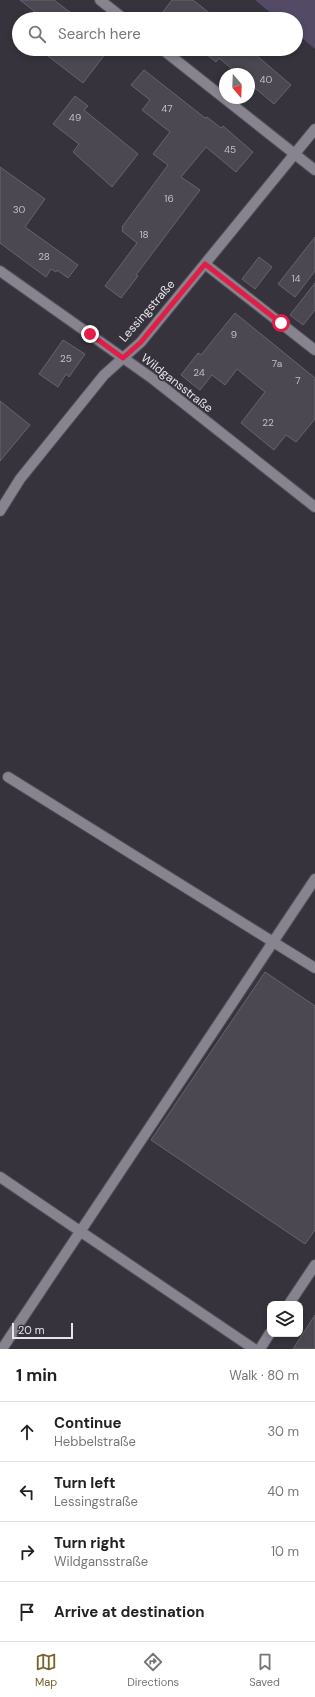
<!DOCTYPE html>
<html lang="en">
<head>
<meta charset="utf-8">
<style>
  :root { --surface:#fff; --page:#f6f6f6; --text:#222; --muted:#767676; --line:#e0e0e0; --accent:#76622a }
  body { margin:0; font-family:"DM Sans",sans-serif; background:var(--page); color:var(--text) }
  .controls { position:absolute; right:12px; bottom:12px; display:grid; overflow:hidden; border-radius:8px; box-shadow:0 2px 6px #0003 }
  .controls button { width:36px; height:36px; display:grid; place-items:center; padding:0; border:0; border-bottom:1px solid var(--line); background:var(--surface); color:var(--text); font:20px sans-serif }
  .compass { position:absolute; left:219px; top:68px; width:36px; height:36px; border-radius:50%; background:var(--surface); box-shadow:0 2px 6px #0003; rotate:161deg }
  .scale { position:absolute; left:12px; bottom:10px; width:61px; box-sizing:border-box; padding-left:4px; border:2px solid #e7e5eb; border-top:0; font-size:11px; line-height:14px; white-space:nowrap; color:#e7e5eb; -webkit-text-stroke:3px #36333c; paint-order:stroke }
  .stop { position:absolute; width:12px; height:12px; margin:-9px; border:3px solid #e11d48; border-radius:50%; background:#fff }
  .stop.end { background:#e11d48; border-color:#fff; box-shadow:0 1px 4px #0008 }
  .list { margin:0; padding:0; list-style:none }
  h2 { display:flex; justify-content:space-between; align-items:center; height:52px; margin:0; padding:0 16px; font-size:17px }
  h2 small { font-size:13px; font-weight:400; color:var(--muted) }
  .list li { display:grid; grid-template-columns:26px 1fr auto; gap:12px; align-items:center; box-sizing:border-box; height:60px; padding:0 16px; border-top:1px solid var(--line) }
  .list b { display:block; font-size:15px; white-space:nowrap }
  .list p { margin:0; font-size:13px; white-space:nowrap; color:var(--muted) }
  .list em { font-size:13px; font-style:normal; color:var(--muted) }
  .icon { flex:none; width:22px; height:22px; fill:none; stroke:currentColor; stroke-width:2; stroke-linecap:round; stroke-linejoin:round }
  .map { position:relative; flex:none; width:315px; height:1349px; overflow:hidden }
  .search { position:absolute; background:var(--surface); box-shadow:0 2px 6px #0003; left:12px; right:12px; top:12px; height:44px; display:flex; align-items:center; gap:10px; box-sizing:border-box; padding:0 14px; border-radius:22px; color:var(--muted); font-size:15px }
  .sheet { height:292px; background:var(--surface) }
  nav { display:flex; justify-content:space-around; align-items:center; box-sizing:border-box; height:56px; border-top:1px solid var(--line); background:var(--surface); font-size:11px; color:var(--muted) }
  nav a { display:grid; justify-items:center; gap:2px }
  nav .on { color:var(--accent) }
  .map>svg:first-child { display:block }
</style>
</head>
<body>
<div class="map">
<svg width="315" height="1349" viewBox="0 0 315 1349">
  <rect width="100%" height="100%" fill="#36333c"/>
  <!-- green -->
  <path fill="#534b66" d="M255 0H315V49L296 33V19H278Z"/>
  <!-- building -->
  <path fill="#4b4852" stroke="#66646e" d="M20 0H54L79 19H44Z
    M172 0H193L217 19H162L159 17Z
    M39 49H109L83 83Z
    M200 49H249L291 85 274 104 249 83V74H238L219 58 216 62Z
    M144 70 205 118 207 117 221 128 223 126 253 152 236 172 206 147 181 177 200 190 136 275 138 276 121 298 105 286 137 243 122 231 123 228 122 227 168 165 153 154 170 132 142 110 150 100 131 85Z
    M75 96 88 106 84 110 138 154 112 187 73 152 79 144 53 124Z
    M0 167 45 199 25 227 78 265 68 278 57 270 56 272 51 269 46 277 0 243Z
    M315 237V271L295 297 278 284Z
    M259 257 272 267 255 289 242 279Z
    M315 283V310L303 325 290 315Z
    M235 313 315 378V419L296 442 286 435 274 450 241 423 265 392 237 369 225 385 212 375 200 390 181 375 198 353 201 355Z
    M63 340 85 354 69 377 66 374 58 387 39 374Z
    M0 401 30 425 0 461Z
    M265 972 315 1006V1230L305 1244 151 1140Z
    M315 1315V1349H293Z"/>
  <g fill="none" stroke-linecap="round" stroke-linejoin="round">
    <defs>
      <path id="minor" d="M100 0 124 19
        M162 49 315 170
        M205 264 315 350
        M0 271 153 379 315 507
        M0 511 20 479 104 375 141 342 315 129
        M8 777 315 968
        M0 1177 254 1349
        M289 1304 315 1265
        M2 1349 315 879
        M260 1349 270 1333"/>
    </defs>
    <!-- minor casing -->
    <use href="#minor" stroke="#525057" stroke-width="12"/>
    <!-- minor -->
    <use href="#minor" stroke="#87848f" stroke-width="10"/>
  </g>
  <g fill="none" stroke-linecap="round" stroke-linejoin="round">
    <!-- route -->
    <path stroke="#e11d48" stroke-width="5" d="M90 334 123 358 141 342 205 264 281 323"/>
  </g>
  <g text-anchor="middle" stroke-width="3.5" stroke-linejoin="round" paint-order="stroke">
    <!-- number labels -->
    <g font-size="10" fill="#c0bec5">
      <text x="266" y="83">40</text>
      <text x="167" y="112">47</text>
      <text x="75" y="121">49</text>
      <text x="230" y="153">45</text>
      <text x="169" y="202">16</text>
      <text x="19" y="213">30</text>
      <text x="144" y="238">18</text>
      <text x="44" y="260">28</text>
      <text x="296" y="282">14</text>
      <text x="234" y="338">9</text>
      <text x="66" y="362">25</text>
      <text x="277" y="367">7a</text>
      <text x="199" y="376">24</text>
      <text x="298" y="384">7</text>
      <text x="268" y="426">22</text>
    </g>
    <!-- street labels -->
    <g font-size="12" fill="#e7e5eb" stroke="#36333c">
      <text transform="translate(147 311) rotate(-49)" y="4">Lessingstraße</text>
      <text transform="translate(177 383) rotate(38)" y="4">Wildgansstraße</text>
    </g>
  </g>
</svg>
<div class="controls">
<button><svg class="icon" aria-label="layers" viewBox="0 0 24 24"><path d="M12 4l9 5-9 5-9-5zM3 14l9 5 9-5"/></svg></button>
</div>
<svg class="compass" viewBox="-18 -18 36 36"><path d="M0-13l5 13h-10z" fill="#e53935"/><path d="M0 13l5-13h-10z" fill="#767676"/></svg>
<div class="scale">20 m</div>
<div class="stop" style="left:281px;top:323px"></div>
<div class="stop end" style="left:90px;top:334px"></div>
<div class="search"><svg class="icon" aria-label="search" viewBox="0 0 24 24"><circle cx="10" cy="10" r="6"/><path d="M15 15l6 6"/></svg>Search here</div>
</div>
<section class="sheet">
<h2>1 min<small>Walk · 80 m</small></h2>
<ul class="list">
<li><svg class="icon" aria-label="ahead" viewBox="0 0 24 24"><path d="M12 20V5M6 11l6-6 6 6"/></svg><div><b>Continue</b><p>Hebbelstraße</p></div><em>30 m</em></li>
<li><svg class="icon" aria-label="left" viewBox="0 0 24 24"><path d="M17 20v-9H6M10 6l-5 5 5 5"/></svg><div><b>Turn left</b><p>Lessingstraße</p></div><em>40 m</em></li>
<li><svg class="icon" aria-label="right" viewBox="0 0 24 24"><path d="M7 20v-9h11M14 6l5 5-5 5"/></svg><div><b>Turn right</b><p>Wildgansstraße</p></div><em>10 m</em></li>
<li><svg class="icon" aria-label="arrive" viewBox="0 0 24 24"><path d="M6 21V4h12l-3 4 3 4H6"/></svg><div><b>Arrive at destination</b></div></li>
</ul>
</section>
<nav>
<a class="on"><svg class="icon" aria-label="map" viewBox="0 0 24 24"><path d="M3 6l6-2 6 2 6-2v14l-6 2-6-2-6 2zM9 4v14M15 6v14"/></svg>Map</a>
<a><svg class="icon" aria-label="directions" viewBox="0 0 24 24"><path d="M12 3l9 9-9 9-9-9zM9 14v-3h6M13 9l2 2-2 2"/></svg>Directions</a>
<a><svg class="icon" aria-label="saved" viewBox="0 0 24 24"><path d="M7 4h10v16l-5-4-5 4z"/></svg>Saved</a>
</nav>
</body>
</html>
